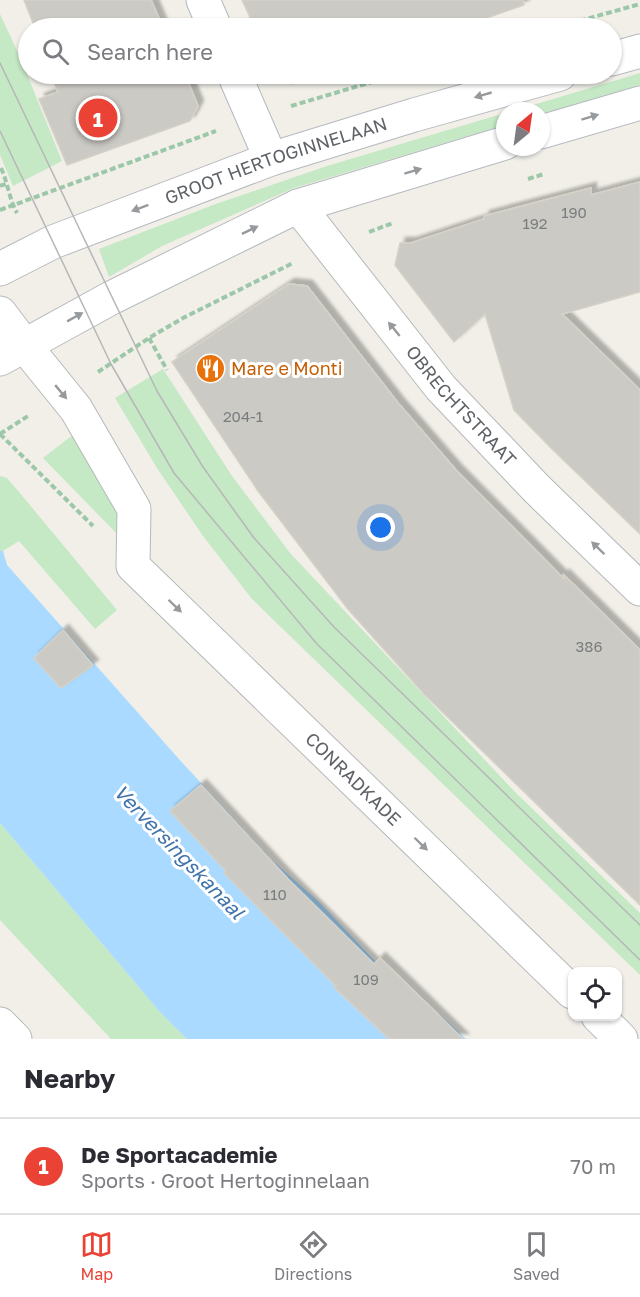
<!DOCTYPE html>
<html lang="en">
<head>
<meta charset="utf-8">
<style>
  :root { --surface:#fff; --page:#f7f7f7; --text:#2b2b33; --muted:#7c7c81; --line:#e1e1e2; --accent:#ea4335 }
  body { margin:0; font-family:"Golos Text",sans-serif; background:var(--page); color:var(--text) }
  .controls { position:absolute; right:18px; bottom:18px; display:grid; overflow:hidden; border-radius:12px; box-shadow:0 2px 4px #0004 }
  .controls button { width:54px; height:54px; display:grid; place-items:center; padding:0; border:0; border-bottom:2px solid var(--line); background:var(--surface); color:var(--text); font:30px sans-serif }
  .compass { position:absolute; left:496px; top:102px; width:54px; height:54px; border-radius:50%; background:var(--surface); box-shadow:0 2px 4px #0004; rotate:29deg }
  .you { position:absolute; left:381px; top:528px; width:21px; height:21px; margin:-15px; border:4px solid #fff; border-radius:50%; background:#1a73e8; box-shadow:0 0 0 9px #1a73e833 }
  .badge { display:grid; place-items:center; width:39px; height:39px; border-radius:50%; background:var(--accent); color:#fff; font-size:20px; font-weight:700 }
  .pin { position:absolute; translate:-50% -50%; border:3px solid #fff; box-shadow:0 2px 6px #0006 }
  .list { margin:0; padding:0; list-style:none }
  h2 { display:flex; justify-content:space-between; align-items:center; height:78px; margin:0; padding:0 24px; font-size:26px }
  h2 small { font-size:20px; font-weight:400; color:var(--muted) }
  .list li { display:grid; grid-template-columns:39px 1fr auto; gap:18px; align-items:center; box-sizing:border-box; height:96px; padding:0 24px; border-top:2px solid var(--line) }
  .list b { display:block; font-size:22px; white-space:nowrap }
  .list p { margin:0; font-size:20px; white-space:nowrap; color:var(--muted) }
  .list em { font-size:20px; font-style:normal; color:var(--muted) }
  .icon { flex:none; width:33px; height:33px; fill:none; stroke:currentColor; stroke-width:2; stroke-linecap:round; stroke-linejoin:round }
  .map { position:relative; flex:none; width:640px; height:1039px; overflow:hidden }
  .search { position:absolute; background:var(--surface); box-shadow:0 2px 4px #0004; left:18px; right:18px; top:18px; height:66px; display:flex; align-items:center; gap:15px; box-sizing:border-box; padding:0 21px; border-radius:33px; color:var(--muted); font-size:22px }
  .sheet { height:174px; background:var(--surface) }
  nav { display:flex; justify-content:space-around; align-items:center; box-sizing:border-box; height:84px; border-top:2px solid var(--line); background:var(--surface); font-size:16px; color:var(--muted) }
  nav a { display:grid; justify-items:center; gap:3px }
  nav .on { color:var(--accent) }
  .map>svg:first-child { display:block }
</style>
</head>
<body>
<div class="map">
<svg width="640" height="1039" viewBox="0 0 640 1039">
  <defs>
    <filter id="shadow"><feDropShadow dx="5.5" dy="-5.5" stdDeviation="1.5" flood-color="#0004"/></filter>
  </defs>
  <rect width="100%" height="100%" fill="#f1efe8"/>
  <!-- green -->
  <path fill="#c5e8c5" d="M0 14 20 57 62 161 13 186 0 155Z
    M640 73V85L541 115V111H513Z
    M505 113V125L294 188 162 246 109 277 99 249 213 205 327 166Z
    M163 369 232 476 290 553 515 792 640 913V975L252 599 203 536 157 468 115 398Z
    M74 434 117 505 122 539 43 458Z
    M0 476 7 478 19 492 117 610 95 629 19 541 3 551H0Z
    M0 823 160 1012 187 1039H111L0 920Z"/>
  <!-- water -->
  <path fill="#aadaff" d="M0 551H3L7 565 178 758 272 860 319 902 374 960 446 1020 466 1039H187L160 1012 0 823Z"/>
  <!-- building -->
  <path fill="#cccac5" stroke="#d6d1c6" stroke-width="1.5" filter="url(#shadow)" d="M24 0H151L163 28H35Z
    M242 0H523L524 5 458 28H255Z
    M51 74H181L185 83 188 82 198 106 190 121 67 165 39 99 58 92Z
    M277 74H332L291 84 279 78Z
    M640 182V292L562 314 640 390V534L551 448 514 410 485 314 454 342 395 265 400 243H411L484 219V216L591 188V195Z
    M289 284 307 286 398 403 456 470 565 580 563 574 640 650V905L424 694 347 608 258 491 172 362Z
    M63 630 93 665 61 688 34 658Z
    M201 785 288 879 374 964 380 958 463 1039H389L334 987 335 985 224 873 226 871 170 811Z"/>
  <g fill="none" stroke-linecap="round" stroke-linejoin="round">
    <defs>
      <g id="street">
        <path d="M203 0 215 28"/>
        <path d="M234 74 271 159"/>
        <path id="s1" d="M298 206 441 388 537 489 640 589"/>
        <path id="s2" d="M25 346 76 409 134 509 133 566 572 992"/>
        <path d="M598 1016 621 1039"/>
        <path d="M0 1024 15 1039"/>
      </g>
      <g id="secondary">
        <path d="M612 59 640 51"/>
        <path d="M541 132 640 103"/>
        <path id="s3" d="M0 269 53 242 271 159 414 115 560 74"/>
        <path d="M0 313 25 346"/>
        <path d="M0 359 111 298 298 206 505 143"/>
      </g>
    </defs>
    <!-- street casing -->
    <use href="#street" stroke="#b5b8bc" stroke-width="35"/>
    <!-- secondary casing -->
    <use href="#secondary" stroke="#b6babf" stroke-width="35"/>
    <!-- path -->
    <path stroke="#9cc7a9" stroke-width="4" stroke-dasharray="6 3" stroke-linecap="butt" d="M554 28 640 4
      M291 106 399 74
      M1 168C8 183 9 199 17 213
      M528 179 544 174
      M0 186 8 183
      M0 210 216 131
      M369 232 393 223
      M149 338 167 370
      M98 372 149 338 183 318 293 263
      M0 434 28 416
      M0 434 93 526"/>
    <!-- street -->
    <use href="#street" stroke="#fff" stroke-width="33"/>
    <!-- secondary -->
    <use href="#secondary" stroke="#fff" stroke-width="33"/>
    <!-- tram -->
    <path stroke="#b6b7b8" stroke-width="1.5" d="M0 63 157 391 203 467 254 538 334 627 640 925
      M0 131 111 364 174 473 317 644 640 960"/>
  </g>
  <!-- one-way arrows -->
  <defs><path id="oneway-solid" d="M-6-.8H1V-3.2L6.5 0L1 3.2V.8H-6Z" transform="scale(1.5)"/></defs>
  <g fill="#979a9d">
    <use href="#oneway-solid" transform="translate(483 95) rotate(164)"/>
    <use href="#oneway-solid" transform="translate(590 117) rotate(-17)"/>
    <use href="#oneway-solid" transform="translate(413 171) rotate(-17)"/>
    <use href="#oneway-solid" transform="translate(140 208) rotate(159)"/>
    <use href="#oneway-solid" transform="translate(250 230) rotate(-26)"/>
    <use href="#oneway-solid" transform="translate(75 317) rotate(-29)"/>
    <use href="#oneway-solid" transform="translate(394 329) rotate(-129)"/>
    <use href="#oneway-solid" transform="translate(61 392) rotate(50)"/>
    <use href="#oneway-solid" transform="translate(598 548) rotate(-136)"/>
    <use href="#oneway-solid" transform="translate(175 606) rotate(44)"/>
    <use href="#oneway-solid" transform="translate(421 844) rotate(44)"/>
  </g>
  <!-- icons -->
  <defs>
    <symbol id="restaurant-disc" viewBox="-11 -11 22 22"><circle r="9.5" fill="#e8710a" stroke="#fff"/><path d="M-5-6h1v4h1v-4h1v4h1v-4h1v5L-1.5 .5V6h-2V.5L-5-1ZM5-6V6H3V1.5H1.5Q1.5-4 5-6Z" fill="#fff"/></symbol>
  </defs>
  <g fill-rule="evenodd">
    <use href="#restaurant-disc" x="194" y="352" width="33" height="33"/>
  </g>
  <g text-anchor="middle" stroke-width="6" stroke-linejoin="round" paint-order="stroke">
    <!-- number labels -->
    <g font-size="15" fill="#7a7d7f">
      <text x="574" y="218">190</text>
      <text x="535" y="229">192</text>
      <text x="243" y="422">204-1</text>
      <text x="589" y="652">386</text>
      <text x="275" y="900">110</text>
      <text x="366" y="985">109</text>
    </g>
    <!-- street labels -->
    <g font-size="18" fill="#5f6368" stroke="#fff">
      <text dy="6" stroke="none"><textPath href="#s3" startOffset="297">GROOT HERTOGINNELAAN</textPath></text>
      <text dy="6" stroke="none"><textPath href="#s1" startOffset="258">OBRECHTSTRAAT</textPath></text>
      <text dy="6" stroke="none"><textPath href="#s2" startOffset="560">CONRADKADE</textPath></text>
    </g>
    <!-- food labels -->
    <g font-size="18" fill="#c56008" stroke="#fff" text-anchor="start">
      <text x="231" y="375">Mare e Monti</text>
    </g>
    <!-- water labels -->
    <g font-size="20" font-style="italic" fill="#4174aa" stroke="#fff">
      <text transform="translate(179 852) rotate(46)" y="7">Verversingskanaal</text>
    </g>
  </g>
</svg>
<div class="controls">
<button><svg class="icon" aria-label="locate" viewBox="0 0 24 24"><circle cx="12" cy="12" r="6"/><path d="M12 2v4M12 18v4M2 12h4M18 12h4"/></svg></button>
</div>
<svg class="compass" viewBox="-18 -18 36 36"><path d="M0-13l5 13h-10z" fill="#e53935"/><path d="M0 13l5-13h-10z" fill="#7c7c81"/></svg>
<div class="you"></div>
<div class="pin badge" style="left:98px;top:118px">1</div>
<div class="search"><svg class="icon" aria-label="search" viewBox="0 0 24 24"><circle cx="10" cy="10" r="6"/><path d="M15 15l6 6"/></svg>Search here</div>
</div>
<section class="sheet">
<h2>Nearby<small></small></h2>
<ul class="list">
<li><span class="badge">1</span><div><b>De Sportacademie</b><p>Sports · Groot Hertoginnelaan</p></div><em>70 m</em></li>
</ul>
</section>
<nav>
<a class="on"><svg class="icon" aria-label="map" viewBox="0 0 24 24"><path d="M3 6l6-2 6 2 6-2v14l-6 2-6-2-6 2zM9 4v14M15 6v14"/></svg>Map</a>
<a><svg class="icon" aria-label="directions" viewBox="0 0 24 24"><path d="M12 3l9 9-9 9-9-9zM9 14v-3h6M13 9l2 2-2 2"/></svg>Directions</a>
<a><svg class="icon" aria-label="saved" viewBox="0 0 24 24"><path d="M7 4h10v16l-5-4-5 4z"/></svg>Saved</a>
</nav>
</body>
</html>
